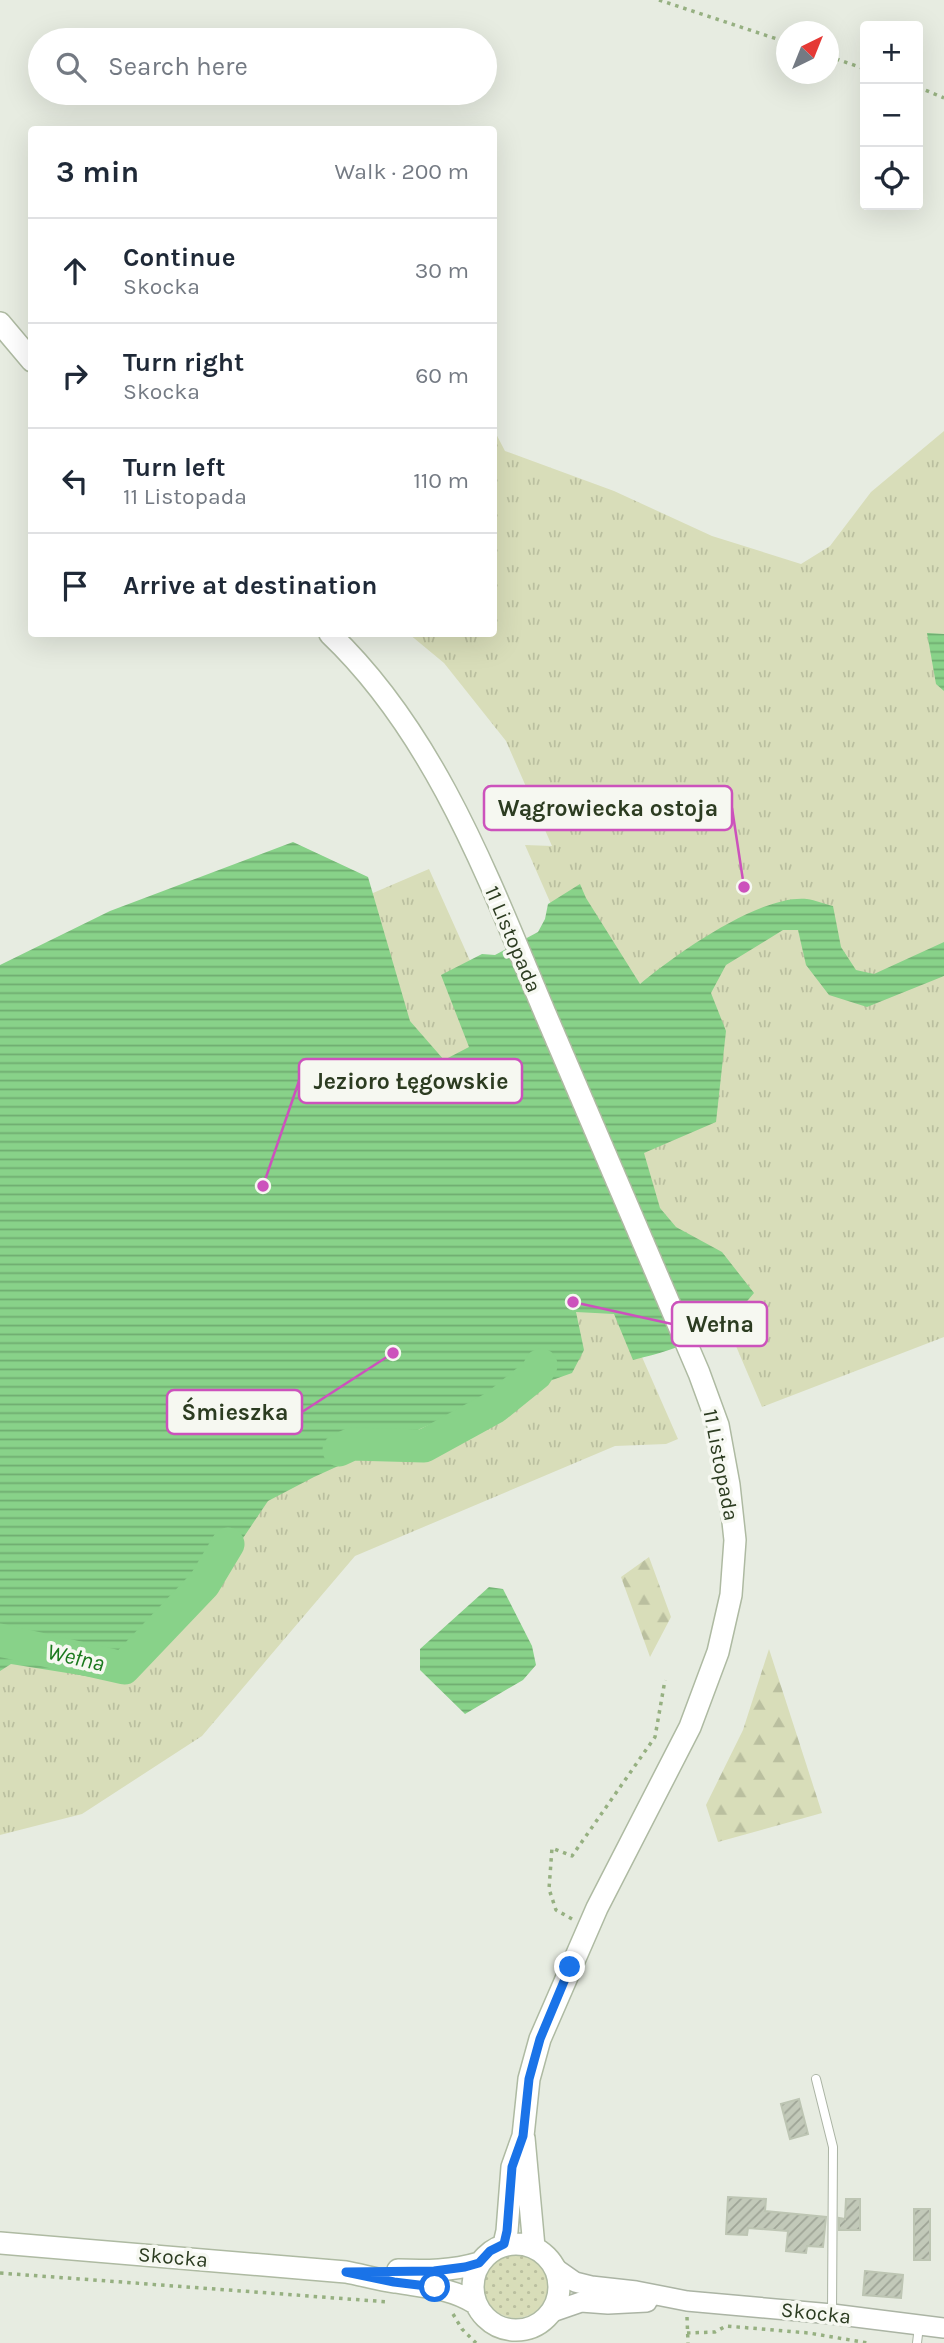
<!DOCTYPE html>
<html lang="en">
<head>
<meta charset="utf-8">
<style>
  :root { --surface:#fff; --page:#f2f2f3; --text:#1f2937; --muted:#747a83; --line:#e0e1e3 }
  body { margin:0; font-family:Karla,sans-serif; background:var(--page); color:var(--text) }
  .controls { position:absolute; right:21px; top:21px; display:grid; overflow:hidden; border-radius:7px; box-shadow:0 7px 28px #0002 }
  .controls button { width:63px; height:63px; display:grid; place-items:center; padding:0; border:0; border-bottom:2px solid var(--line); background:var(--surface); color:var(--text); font:35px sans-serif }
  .compass { position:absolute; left:776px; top:21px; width:63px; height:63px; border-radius:50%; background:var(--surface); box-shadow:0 7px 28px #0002; rotate:43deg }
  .stop { position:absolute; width:21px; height:21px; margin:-16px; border:5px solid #1a73e8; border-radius:50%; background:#fff }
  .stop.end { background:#1a73e8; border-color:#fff; box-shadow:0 2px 7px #0008 }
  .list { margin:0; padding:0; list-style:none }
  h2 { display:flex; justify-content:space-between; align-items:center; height:91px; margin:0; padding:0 28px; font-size:30px }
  h2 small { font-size:23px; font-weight:400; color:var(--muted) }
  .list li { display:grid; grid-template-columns:46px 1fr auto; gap:21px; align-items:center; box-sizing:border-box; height:105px; padding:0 28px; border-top:2px solid var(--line) }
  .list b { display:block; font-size:26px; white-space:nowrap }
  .list p { margin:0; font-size:23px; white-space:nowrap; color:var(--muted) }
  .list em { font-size:23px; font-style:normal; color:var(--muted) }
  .icon { flex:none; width:38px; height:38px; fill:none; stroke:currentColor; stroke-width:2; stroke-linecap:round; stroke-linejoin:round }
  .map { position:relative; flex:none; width:944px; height:2343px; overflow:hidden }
  .search { position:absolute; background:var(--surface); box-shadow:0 7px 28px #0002; left:28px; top:28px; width:469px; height:77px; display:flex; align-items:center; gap:18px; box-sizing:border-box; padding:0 24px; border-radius:38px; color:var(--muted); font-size:26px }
  .panel { position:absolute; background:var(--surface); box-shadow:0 7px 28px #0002; left:28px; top:126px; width:469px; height:511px; border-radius:7px }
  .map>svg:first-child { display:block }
</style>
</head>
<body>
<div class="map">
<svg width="944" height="2343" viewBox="0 0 944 2343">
  <defs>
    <pattern id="grass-dots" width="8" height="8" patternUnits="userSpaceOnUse" patternTransform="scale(1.75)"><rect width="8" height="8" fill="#d8ddb9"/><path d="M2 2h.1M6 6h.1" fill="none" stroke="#babf9f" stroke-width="1.8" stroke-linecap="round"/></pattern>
    <pattern id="forest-firs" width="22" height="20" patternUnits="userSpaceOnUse" patternTransform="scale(1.75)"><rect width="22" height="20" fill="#d8ddb9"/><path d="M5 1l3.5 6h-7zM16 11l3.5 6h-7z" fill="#babf9f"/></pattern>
    <pattern id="park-tufts" width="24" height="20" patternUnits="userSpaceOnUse" patternTransform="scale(1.75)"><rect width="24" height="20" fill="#d8ddb9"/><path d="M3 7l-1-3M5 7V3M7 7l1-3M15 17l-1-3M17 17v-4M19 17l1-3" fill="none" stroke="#babf9f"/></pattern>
    <pattern id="water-rules" width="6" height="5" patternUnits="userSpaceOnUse" patternTransform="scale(1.75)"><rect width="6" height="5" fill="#88d289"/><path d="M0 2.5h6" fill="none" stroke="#6fac70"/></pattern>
    <pattern id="building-hatch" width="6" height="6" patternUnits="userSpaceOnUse" patternTransform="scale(1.75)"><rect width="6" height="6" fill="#c2c9b9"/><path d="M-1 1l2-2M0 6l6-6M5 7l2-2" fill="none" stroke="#9ea496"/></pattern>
  </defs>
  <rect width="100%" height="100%" fill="#e7ece1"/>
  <!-- grass -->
  <path fill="url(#grass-dots)" d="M484 2286a32 32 0 1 1 64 0a32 32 0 1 1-64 0Z"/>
  <!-- forest -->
  <path fill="url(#forest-firs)" d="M649 1557 671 1617 650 1657 621 1577Z
    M769 1649 822 1813 718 1842 706 1805 743 1730Z"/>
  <!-- park -->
  <path fill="url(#park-tufts)" d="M494 430 505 451 614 491 712 536 801 564 830 546 871 492 944 431V1337L762 1407 727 1325 642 1357 678 1439 666 1444 615 1446 355 1556 202 1736 82 1814 0 1835V1053L429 869 472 965 561 927 525 845 552 846 506 741 444 663 409 634H494Z"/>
  <!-- water -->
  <path fill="url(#water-rules)" d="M927 633 944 634V691L936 684Z
    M293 842 368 877 410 1021 444 1060 469 1047 441 975 482 954 495 955 538 932 545 919 548 904 580 884 586 898 640 984C675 955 760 894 807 899 815 900 825 904 833 906L841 947 856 970 874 974 944 942V976L867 1007 829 995 806 965 798 930H783L726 965 711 993 726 1031 716 1122 644 1153 660 1208 676 1227 722 1252 754 1293C719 1336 685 1347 633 1360L614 1314 576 1312 584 1350 572 1373 442 1419 314 1477 268 1501 235 1550 111 1680 11 1664 0 1671V965L110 911Z
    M489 1587 503 1589 532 1646 536 1665 523 1680 465 1714 420 1670V1649Z"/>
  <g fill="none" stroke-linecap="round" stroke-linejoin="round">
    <!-- river -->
    <path stroke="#88d289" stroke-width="33" d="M339 1450 352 1444 424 1446 495 1407 536 1374 541 1365
      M0 1640 124 1668 204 1584 228 1544"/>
  </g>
  <!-- building -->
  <path fill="url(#building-hatch)" stroke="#bdc5b3" stroke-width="2" d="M799 2099 808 2134 790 2139 781 2104Z
    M728 2197 766 2199 765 2211 826 2217 823 2247 807 2246 806 2253 786 2251 788 2231 748 2228 747 2235 726 2234Z
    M846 2199H860V2230H839V2218L845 2219Z
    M914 2209H930V2260H914Z
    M865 2271 903 2275 901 2298 863 2295Z"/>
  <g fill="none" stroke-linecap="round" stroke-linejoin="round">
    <defs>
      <path id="service" d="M816 2079 833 2147 832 2314
        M917 2343 919 2326"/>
      <path id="tertiary" d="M555 2268 575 2282 591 2286 636 2291 687 2301 832 2314 944 2328
        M552 2312 581 2302 608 2304 647 2302"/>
      <path id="secondary" d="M0 323 32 361
        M330 634C436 735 489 880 545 1013 596 1133 648 1253 699 1373L718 1425 729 1485 735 1540 731 1595 718 1652 690 1727 597 1908 540 2039 529 2079 523 2136 512 2167 507 2231 504 2244
        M524 2138 534 2247
        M0 2243 346 2272C362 2275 379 2280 395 2282 424 2287 449 2287 475 2303
        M473 2287a43 43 0 1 1 86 0a43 43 0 1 1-86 0Z
        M398 2270C426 2271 452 2271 479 2263"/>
    </defs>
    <!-- service casing -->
    <use href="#service" stroke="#abb4a4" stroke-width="10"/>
    <!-- tertiary casing -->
    <use href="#tertiary" stroke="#abb4a4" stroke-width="22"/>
    <!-- secondary casing -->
    <use href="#secondary" stroke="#aebaa2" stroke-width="24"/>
    <!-- path -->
    <path stroke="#96b081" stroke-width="3.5" stroke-dasharray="3.5 5" stroke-linecap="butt" d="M659 0 786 42
      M828 56 865 69
      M918 87 944 98
      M572 1919 556 1910 549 1889 552 1848 572 1856 655 1737 665 1680
      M0 2273 389 2302
      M453 2314 462 2329 476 2343
      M687 2317 688 2343
      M687 2333 715 2332 726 2326 809 2333 868 2343"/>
    <!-- service -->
    <use href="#service" stroke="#fff" stroke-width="8"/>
    <!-- tertiary -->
    <use href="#tertiary" stroke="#fff" stroke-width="19"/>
    <!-- secondary -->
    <use href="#secondary" stroke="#fff" stroke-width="21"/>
  </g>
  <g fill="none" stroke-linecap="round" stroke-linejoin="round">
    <!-- route -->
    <path stroke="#1a73e8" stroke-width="9" d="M435 2287 394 2282 346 2272 434 2271 465 2267 479 2263 490 2251 504 2244 507 2231 512 2167 523 2136 529 2079 540 2039 570 1967"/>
  </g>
  <g text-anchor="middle" stroke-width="7" stroke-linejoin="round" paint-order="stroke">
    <!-- street labels -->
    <g font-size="21" fill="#2c3c21" stroke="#f6f8f1">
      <text transform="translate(513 939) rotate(67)" y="7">11 Listopada</text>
      <text transform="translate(721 1465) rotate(79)" y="7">11 Listopada</text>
      <text transform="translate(173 2257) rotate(5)" y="7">Skocka</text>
      <text transform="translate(816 2313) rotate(6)" y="7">Skocka</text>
    </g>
    <!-- water labels -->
    <g font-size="23" font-style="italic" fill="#1a791d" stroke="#f6f8f1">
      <text transform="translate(76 1657) rotate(13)" y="8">Wełna</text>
    </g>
  </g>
  <!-- callouts -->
  <path fill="none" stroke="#cc52bc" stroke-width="2.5" d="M744 887L732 808M263 1186L299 1081M573 1302L672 1324M393 1353L302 1412"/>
  <g fill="#cc52bc" stroke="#f6f8f1" stroke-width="2.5">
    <circle cx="744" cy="887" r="7"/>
    <circle cx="263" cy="1186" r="7"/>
    <circle cx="573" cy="1302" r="7"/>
    <circle cx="393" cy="1353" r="7"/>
  </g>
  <g fill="#f6f8f1" stroke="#cc52bc" stroke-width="2.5">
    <rect x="484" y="786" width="248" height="44" rx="7"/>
    <rect x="299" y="1059" width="223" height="44" rx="7"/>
    <rect x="672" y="1302" width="95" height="44" rx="7"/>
    <rect x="167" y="1390" width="135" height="44" rx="7"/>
  </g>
  <g font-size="23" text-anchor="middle" font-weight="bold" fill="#2c3c21">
    <text x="608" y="816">Wągrowiecka ostoja</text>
    <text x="411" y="1089">Jezioro Łęgowskie</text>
    <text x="720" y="1332">Wełna</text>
    <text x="235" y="1420">Śmieszka</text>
  </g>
</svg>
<div class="controls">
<button>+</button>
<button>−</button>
<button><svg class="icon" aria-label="locate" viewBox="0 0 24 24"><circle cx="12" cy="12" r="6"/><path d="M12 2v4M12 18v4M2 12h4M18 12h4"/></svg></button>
</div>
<svg class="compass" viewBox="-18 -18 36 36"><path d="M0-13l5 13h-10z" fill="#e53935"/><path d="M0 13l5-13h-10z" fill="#747a83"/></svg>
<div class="stop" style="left:435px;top:2287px"></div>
<div class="stop end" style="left:570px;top:1967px"></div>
<div class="search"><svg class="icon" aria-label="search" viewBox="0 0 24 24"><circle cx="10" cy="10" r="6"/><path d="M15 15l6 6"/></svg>Search here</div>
<section class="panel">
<h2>3 min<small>Walk · 200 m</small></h2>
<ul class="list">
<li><svg class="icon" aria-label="ahead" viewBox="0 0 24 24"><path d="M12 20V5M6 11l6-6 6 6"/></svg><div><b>Continue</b><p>Skocka</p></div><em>30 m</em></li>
<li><svg class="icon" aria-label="right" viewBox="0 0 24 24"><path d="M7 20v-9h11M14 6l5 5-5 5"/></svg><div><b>Turn right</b><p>Skocka</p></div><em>60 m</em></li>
<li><svg class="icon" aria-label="left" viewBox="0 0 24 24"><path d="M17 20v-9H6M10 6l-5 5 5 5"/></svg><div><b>Turn left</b><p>11 Listopada</p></div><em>110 m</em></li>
<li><svg class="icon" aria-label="arrive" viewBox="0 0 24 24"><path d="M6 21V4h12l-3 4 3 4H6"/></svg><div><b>Arrive at destination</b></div></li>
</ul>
</section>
</div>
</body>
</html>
